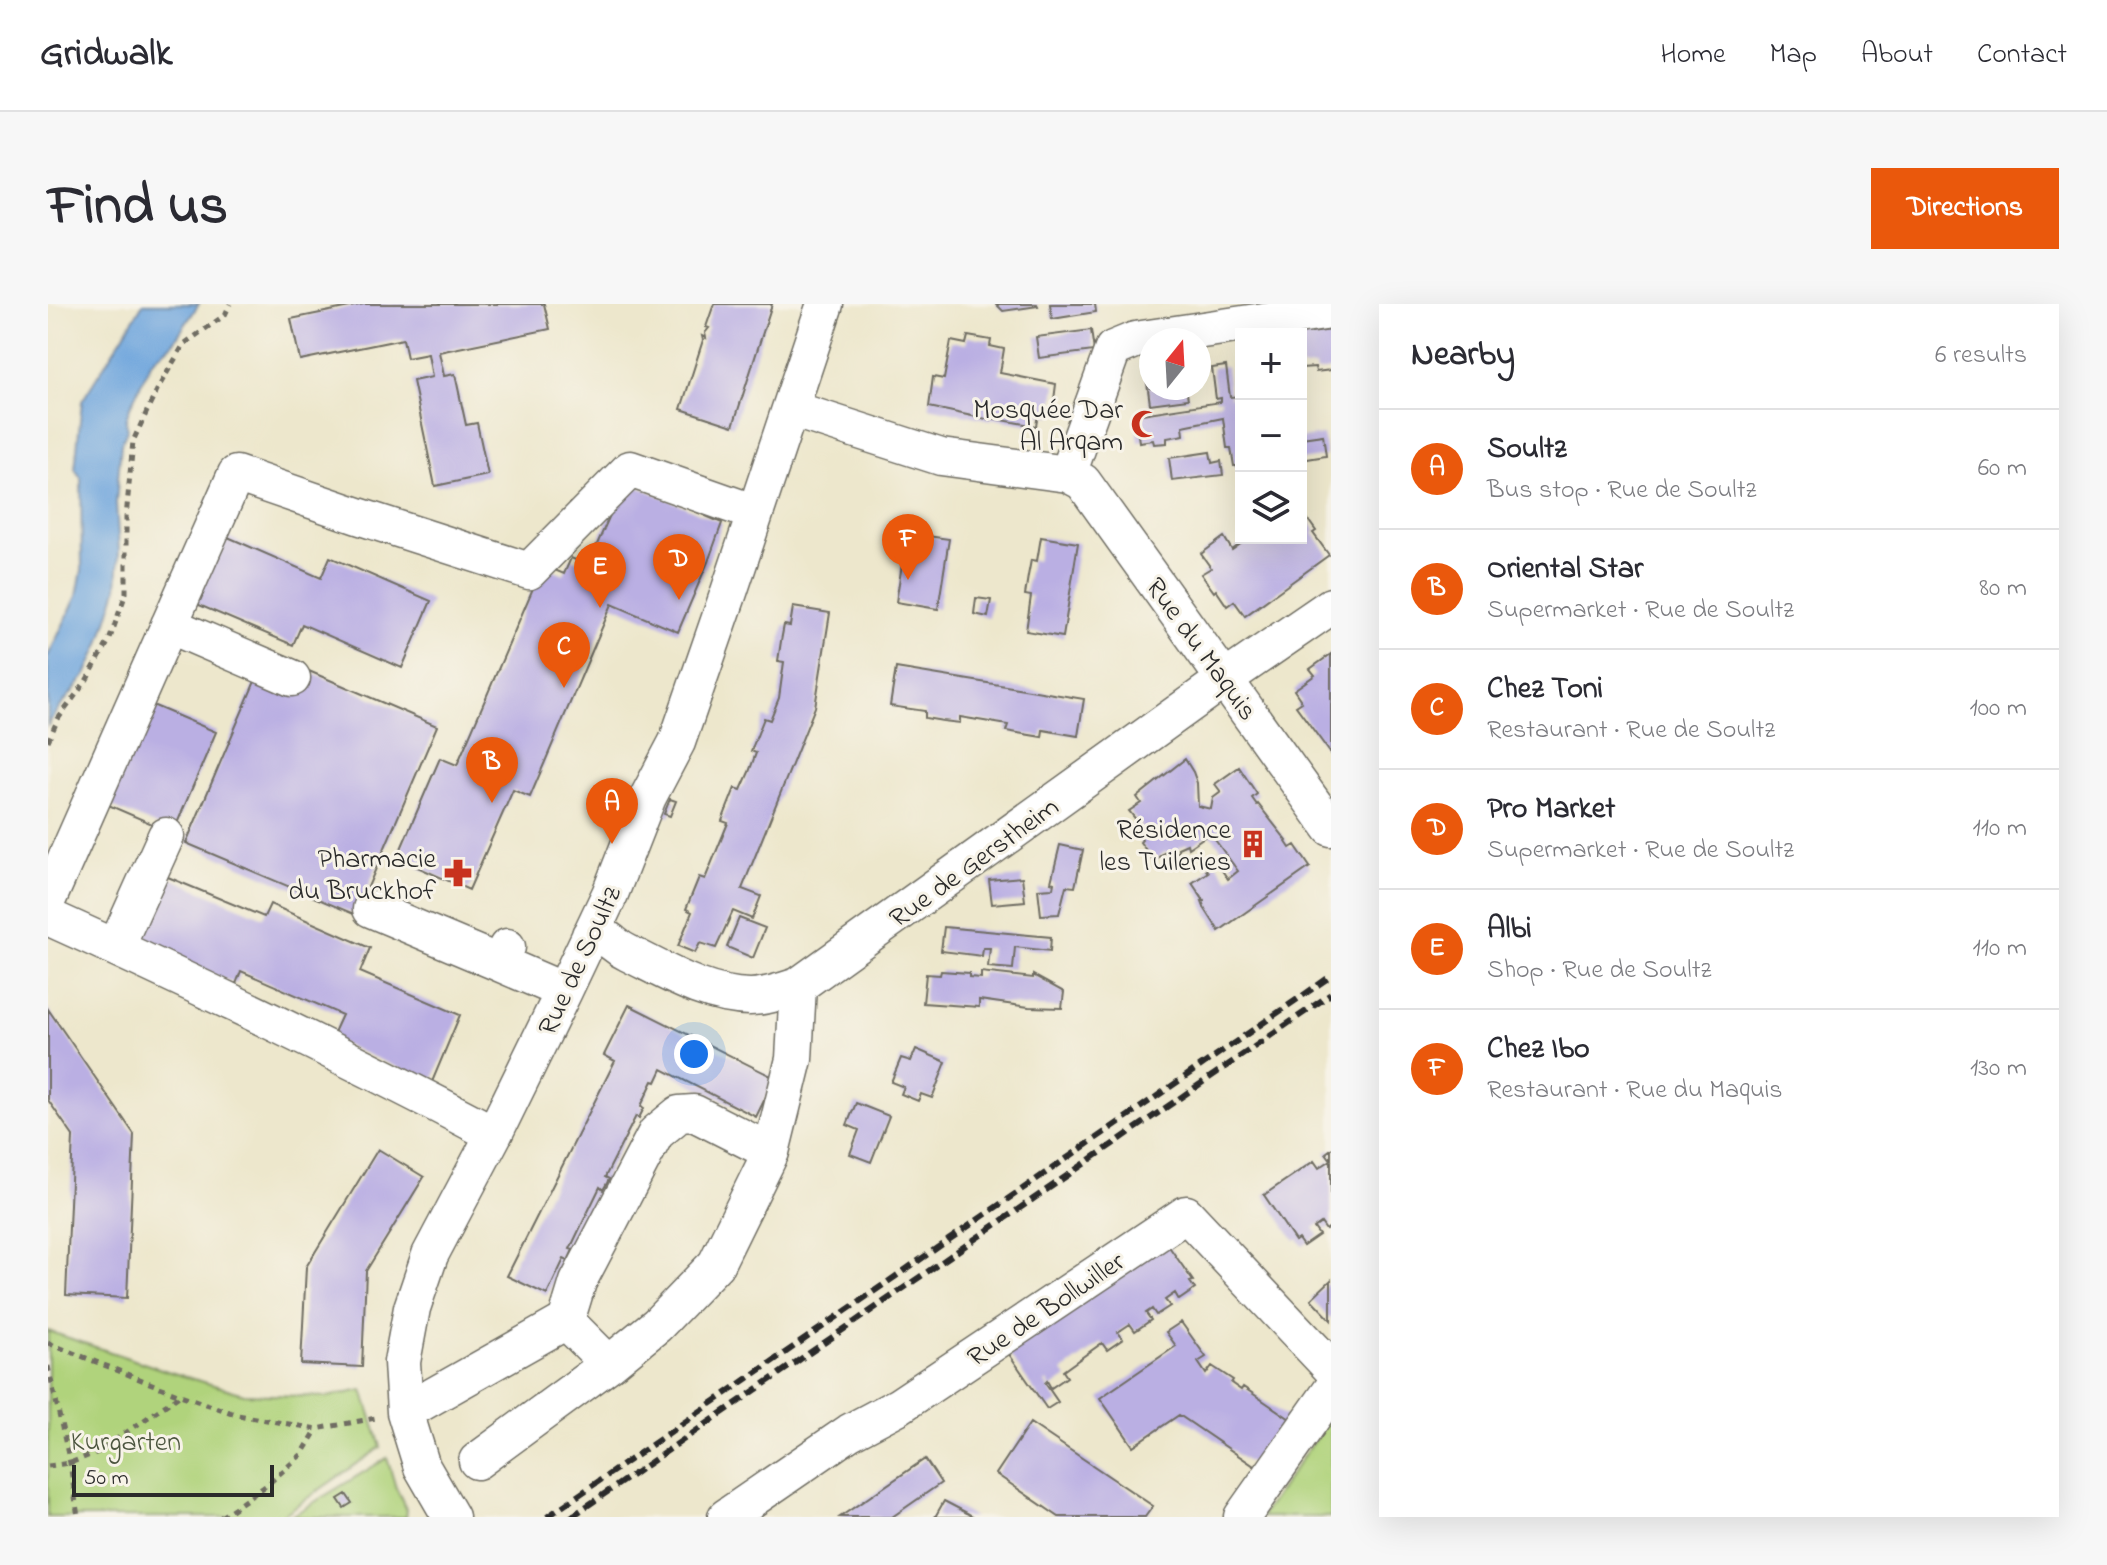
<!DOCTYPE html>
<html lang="en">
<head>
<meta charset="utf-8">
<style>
  :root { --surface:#fff; --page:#f7f7f7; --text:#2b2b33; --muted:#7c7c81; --line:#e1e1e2; --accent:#ea580c }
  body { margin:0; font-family:"Indie Flower",sans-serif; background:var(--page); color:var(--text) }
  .controls { position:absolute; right:24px; top:24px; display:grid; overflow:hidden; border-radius:0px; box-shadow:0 8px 32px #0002 }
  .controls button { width:72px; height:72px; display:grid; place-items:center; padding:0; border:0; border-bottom:2px solid var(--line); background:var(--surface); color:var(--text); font:40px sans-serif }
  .compass { position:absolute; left:1091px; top:24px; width:72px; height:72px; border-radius:50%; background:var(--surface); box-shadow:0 8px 32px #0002; rotate:18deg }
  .scale { position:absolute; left:24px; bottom:20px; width:202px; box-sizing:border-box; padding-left:8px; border:4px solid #2b2b2b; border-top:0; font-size:22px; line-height:28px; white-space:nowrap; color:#2b2b2b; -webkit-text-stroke:6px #f7f3e8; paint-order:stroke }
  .you { position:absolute; left:646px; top:750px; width:28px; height:28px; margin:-20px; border:6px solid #fff; border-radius:50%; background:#1a73e8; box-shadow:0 0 0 12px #1a73e833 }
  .badge { display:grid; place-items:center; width:52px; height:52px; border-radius:50%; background:var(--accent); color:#fff; font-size:26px; font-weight:700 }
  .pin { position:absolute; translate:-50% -66px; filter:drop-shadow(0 2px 4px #0008) }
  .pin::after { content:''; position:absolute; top:42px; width:28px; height:24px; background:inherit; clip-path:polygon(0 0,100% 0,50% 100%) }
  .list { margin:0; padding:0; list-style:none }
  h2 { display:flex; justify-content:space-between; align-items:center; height:104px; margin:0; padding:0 32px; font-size:34px }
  h2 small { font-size:26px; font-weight:400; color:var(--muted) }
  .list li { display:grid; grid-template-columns:52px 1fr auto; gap:24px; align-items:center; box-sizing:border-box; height:120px; padding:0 32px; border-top:2px solid var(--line) }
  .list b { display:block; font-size:30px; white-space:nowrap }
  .list p { margin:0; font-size:26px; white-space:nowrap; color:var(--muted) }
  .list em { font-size:26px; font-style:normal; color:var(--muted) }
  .icon { flex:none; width:44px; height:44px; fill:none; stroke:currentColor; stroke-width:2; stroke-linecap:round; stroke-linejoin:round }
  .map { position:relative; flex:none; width:1283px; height:1213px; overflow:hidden; border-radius:0px }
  header { display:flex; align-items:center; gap:48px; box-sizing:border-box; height:112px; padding:0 40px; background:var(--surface); border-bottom:2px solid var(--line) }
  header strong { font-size:38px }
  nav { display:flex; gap:44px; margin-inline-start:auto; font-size:28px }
  .intro { display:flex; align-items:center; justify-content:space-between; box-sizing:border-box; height:192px; padding:0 48px }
  h1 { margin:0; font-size:56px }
  .button { padding:20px 36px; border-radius:0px; background:var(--accent); color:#fff; font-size:28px; font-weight:700 }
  main { display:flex; gap:48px; padding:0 48px }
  aside { flex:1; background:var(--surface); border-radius:0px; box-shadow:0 8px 32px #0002 }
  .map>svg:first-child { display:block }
</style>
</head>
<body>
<header>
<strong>Gridwalk</strong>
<nav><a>Home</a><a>Map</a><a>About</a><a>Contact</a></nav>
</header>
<div class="intro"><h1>Find us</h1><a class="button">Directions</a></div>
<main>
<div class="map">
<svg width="1283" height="1213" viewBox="0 0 1283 1213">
  <rect width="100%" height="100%" fill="#f7f3e8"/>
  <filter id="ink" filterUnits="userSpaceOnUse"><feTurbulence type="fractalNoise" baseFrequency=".0125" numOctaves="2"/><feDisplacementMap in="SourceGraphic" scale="16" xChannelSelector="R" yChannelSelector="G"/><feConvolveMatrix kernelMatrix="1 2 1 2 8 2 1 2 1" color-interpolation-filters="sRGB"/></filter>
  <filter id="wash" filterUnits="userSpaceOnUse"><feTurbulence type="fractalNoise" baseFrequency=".006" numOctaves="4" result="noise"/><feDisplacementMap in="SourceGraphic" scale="32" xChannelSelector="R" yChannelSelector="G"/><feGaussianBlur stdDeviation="1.8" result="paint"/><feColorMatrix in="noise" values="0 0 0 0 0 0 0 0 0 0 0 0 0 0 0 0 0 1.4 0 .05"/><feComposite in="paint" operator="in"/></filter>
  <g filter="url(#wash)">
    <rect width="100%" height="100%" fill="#ede7cc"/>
    <!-- green -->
    <path fill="#b0d37c" stroke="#6e7f54" stroke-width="2" d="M0 1027 122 1068 196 1090 279 1093 315 1086 333 1143 232 1213H0Z
      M1283 1112V1213H1213Z
      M339 1154 348 1184 359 1206 358 1213H242Z"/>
    <!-- water -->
    <path fill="#6fa6dd" stroke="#4d6884" stroke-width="2" d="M95 0H151L125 39 104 57 81 105 78 116 79 126 73 140 68 199 71 247 69 285 52 340 38 371 8 408 0 421V352L29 292 34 266 33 174 27 165 34 97Z"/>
    <g id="blocks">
      <!-- building -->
      <path fill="#baafe3" d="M316 0H496L502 25 391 48 396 72 407 70 418 121 429 119 440 171 387 182 365 77 384 73 380 50 359 54 355 35 252 56 243 15Z
        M666 0H724L685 122 633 105 655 36 654 32 658 34 657 29 661 24 658 23Z
        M948 0H989L990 2 955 7Z
        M1002 0H1047L1048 8 1004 15Z
        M1043 26 1046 47 991 54 988 33Z
        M1263 26 1264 29 1283 26V66L1268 68 1267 63 1253 64V30H1246Z
        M920 32 943 36 942 42 956 45 952 69 1008 80 1004 112 990 110 988 122 943 114V116L881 103 885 73 896 75 903 37 918 40Z
        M1103 47V84H1138L1140 95 1102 100 1095 49Z
        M1178 62 1182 93 1193 92V162H1186L1183 144H1179L1175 114 1135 122 1136 131 1119 134V139L1106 140 1105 136 1091 138 1087 111 1173 98V94L1168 95 1164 64Z
        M1275 131 1278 152 1253 156V134Z
        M1162 148 1164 159 1173 157 1175 171 1124 177 1121 154Z
        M577 177 674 219 660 258 630 328 564 300 482 493 465 486 421 586 349 554 392 454 409 461 495 261 516 270 523 254 540 261Z
        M1253 206 1268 227 1265 229 1281 251 1197 312 1186 297 1179 302 1168 286 1166 288 1153 270 1163 264 1153 250 1176 233 1184 246 1201 234H1253Z
        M859 229 901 235 890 305 848 298Z
        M173 230 273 274 282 253 383 297 354 364 254 320 245 341 144 298Z
        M993 233 1030 239 1015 333 978 327 983 292 977 291 980 272 983 256 989 257Z
        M928 294 943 296 940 313 926 310Z
        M745 303 782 309 767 403 694 585 713 592 704 615 685 607 668 644 652 639 647 649 630 642 644 608 638 605 651 573 657 575 680 519 674 517 687 484 693 486 701 468 708 449 703 447 716 414 722 416 731 394 736 358 730 357 733 337 736 321 742 322Z
        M219 349 389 422 308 611 138 539Z
        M1283 350V450L1248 402 1254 398 1246 386 1267 371 1262 365Z
        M848 364 1036 395 1030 432 995 426 994 433 958 427 960 421 912 413V419L895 417 877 414V407L842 402Z
        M95 397 168 428 125 529 51 497Z
        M1137 455 1145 468 1149 479 1150 502 1163 505 1165 494 1173 488 1167 480 1191 463 1209 490 1204 494 1209 501 1210 500 1239 537 1238 538 1242 544 1247 541 1262 563 1171 627 1157 605 1154 597H1156L1144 579 1160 568 1158 566 1168 558 1180 575 1190 567 1162 529 1140 544 1139 540 1130 544V553L1125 557 1118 547 1106 557 1092 538 1094 536 1088 528 1094 523 1081 507 1093 499 1089 493Z
        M622 495 628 497 622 512 616 510Z
        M1012 541 1035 546 1027 583 1018 582 1011 610 993 611 990 585 1005 584 1006 579 1003 578Z
        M115 571 216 613 222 600 322 644 312 668 412 711 384 778 283 735 294 711 193 667 188 680 86 638Z
        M974 573 977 597 944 600 941 576Z
        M691 614 717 624 705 654 679 643Z
        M896 623 1003 633 1002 647 967 643 965 665 940 663 942 644H935L934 652 893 647Z
        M893 667 921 669V673L933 674V668L985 674V671L1016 688 1014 704 981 703 931 696V703L875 699 878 670 892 671Z
        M581 701 727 774 708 813 614 765 608 778 605 777 593 802 596 804 591 814 588 812 557 873 561 875 559 879 555 886 552 883 534 920 522 945 525 946 520 957 516 955 499 991 459 972 567 757 556 751Z
        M0 705 86 830 79 994 18 991 25 832 0 796Z
        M868 745 898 758 884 794 873 790 870 797 853 790 856 783 843 778 853 754 863 757Z
        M808 799 841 812 823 858 802 850 811 826 799 821Z
        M330 845 376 873 318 967 314 1063 253 1060 258 963Z
        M1283 845V922L1278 926 1273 919 1266 924 1271 931 1255 942 1250 935 1247 937 1216 891 1266 857 1271 864 1283 856 1278 849Z
        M1113 931 1145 977 1142 978 1147 985 1131 996 1127 989 1117 996 1122 1002 1108 1011 1104 1005 1098 1009 1103 1016 1087 1027 1082 1020 1070 1028 1075 1035 1059 1046 1054 1039 1015 1067 1019 1073 1003 1084 999 1077 997 1079 1010 1098 999 1105 954 1040Z
        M1283 976V1016L1263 995Z
        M1133 1018 1158 1053 1150 1058 1158 1070 1164 1062 1185 1076 1183 1079 1193 1086 1195 1083 1245 1117 1212 1166 1131 1111 1085 1142 1052 1094 1128 1042 1118 1028Z
        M982 1119 1105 1202 1097 1213H1011L948 1170Z
        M877 1155 893 1179 844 1213H792Z
        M298 1190 304 1199 296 1204 290 1195Z
        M896 1197 919 1209 926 1213H887Z"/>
    </g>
  </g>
  <g filter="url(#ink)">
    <use href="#blocks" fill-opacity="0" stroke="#6f6d63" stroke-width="2"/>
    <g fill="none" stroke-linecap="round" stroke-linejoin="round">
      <defs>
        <path id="minor" d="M743 105 893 153 1020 170 1035 178 1283 524
          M1020 170 1065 45 1087 36 1283 7
          M121 321 244 374
          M0 595 188 170 310 212 481 267 582 165 707 209
          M323 605 451 659
          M0 613C151 681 300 753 446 830
          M542 631C565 632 562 641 580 649 619 668 657 692 702 693 718 693 735 687 750 682L1177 375 1283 302
          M68 643 118 532
          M459 643 451 659 516 687
          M518 1017 530 978 608 829 631 810 646 809 723 848
          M357 1108 518 1017 561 1060 609 1021 668 960 723 848 746 755 750 682
          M429 1157 561 1060
          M403 1213 374 1163 357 1108 354 1058 364 1004 382 951 446 830 516 687 562 590 600 493 629 438 681 288 777 0
          M678 1213 802 1128 851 1102 1138 910 1283 1064
          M1194 1213 1283 1087"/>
      </defs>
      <!-- minor casing -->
      <use href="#minor" stroke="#6f6d63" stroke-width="39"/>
      <!-- path -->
      <path stroke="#6f6d63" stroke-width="5" stroke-dasharray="6 6" stroke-linecap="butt" d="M0 437 10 415 38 377 61 337 78 289V214L85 137 110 84 136 40 177 11 182 0
        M0 1039 132 1091 190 1111 269 1125 328 1114
        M0 1062 22 1159 30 1213
        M0 1162 22 1159 50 1148 131 1092
        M173 1213 219 1181 254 1150 269 1125"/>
      <!-- minor -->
      <use href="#minor" stroke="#fff" stroke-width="36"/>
      <!-- rail -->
      <path stroke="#2b2b2b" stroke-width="6" stroke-dasharray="12 6" stroke-linecap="butt" d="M499 1213 1283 672
        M523 1213 1283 690"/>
    </g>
  </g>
  <!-- icons -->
  <defs>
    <symbol id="mosque-bare" viewBox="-9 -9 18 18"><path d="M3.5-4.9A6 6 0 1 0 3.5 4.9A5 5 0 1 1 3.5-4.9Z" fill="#c8321e" stroke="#f7f3e8" stroke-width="2.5" paint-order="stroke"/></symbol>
    <symbol id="building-bare" viewBox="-9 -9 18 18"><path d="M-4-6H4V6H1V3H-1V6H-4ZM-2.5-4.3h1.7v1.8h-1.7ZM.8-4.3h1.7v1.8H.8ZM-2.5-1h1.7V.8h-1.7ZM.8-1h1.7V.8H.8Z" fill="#c8321e" stroke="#f7f3e8" stroke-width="2.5" paint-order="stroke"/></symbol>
    <symbol id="pharmacy-bare" viewBox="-9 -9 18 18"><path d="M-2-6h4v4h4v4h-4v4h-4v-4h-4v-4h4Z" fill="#c8321e" stroke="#f7f3e8" stroke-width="2.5" paint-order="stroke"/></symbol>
  </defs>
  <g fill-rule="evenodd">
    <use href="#mosque-bare" x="1077" y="100" width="40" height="40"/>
    <use href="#building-bare" x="1185" y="520" width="40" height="40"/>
    <use href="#pharmacy-bare" x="390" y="549" width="40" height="40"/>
  </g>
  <g text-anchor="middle" stroke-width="6" stroke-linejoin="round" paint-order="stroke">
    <!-- poi labels -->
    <g font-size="28" fill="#2b2b2b" stroke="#f7f3e8" text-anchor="end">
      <text x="1075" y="114">Mosquée Dar<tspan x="1075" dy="32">Al Arqam</tspan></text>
      <text x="1183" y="534">Résidence<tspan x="1183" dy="32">les Tuileries</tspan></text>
      <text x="388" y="563">Pharmacie<tspan x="388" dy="32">du Bruckhof</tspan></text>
    </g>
    <!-- street labels -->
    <g font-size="28" fill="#2b2b2b" stroke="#f7f3e8">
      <text transform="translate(1155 344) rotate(54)" y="10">Rue du Maquis</text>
      <text transform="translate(925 557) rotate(-36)" y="10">Rue de Gerstheim</text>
      <text transform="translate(530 656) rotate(-65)" y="10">Rue de Soultz</text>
      <text transform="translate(997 1004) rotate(-34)" y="10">Rue de Bollwiller</text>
    </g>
    <!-- park labels -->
    <g font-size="28" fill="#4c553f" stroke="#f7f3e8">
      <text x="78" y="1146">Kurgarten</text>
    </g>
  </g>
</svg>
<div class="controls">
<button>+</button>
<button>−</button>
<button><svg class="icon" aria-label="layers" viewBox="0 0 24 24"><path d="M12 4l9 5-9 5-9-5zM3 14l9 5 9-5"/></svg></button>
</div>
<svg class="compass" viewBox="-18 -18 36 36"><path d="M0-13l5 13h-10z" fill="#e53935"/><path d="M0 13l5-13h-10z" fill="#7c7c81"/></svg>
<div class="scale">50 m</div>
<div class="you"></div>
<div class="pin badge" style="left:564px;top:540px">A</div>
<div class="pin badge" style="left:444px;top:499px">B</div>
<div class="pin badge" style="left:516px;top:384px">C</div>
<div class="pin badge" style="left:631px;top:296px">D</div>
<div class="pin badge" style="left:552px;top:304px">E</div>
<div class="pin badge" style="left:860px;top:276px">F</div>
</div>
<aside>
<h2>Nearby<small>6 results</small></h2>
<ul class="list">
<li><span class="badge">A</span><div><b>Soultz</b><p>Bus stop · Rue de Soultz</p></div><em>60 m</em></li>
<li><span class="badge">B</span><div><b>Oriental Star</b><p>Supermarket · Rue de Soultz</p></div><em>80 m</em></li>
<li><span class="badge">C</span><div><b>Chez Toni</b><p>Restaurant · Rue de Soultz</p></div><em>100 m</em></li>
<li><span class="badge">D</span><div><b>Pro Market</b><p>Supermarket · Rue de Soultz</p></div><em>110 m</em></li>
<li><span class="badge">E</span><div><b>Albi</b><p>Shop · Rue de Soultz</p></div><em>110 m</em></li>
<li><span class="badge">F</span><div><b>Chez Ibo</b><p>Restaurant · Rue du Maquis</p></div><em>130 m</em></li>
</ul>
</aside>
</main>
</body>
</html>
